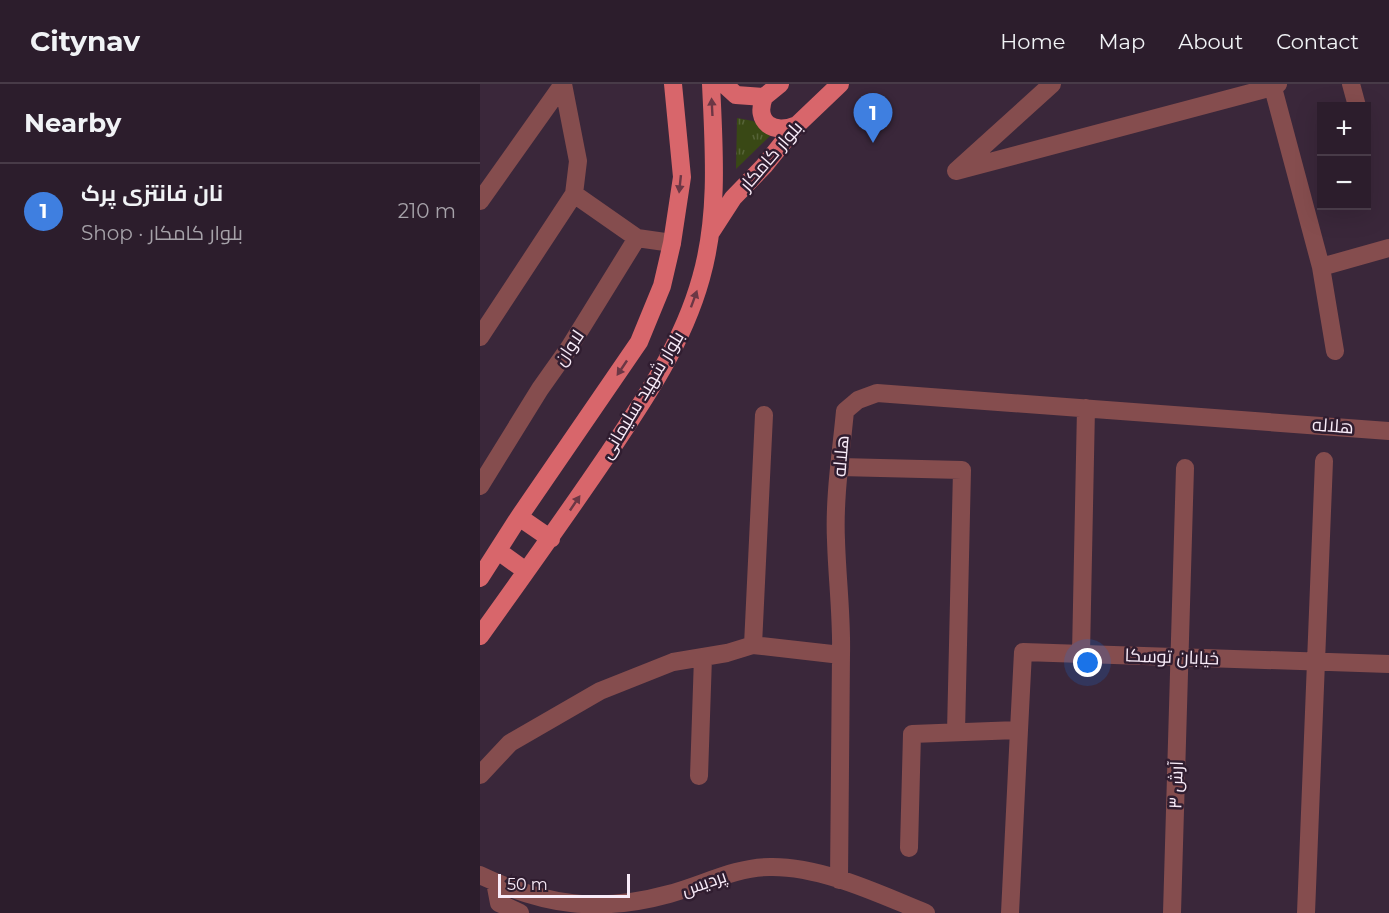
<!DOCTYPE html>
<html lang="en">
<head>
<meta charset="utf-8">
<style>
  :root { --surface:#2c1d2c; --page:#382a38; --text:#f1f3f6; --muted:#a6a2a9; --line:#483b48; --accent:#b45309 }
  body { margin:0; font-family:Montserrat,Cairo,sans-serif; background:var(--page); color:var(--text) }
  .controls { position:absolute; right:18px; top:18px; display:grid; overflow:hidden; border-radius:0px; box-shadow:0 6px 24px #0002 }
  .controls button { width:54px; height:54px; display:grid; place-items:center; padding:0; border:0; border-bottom:2px solid var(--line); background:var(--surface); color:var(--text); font:30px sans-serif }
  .scale { position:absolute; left:18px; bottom:15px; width:132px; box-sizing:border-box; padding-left:6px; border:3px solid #f8ebf8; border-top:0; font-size:16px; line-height:21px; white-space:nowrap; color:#f8ebf8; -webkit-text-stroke:4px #301d30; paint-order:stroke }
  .you { position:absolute; left:608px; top:579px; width:21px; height:21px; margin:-15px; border:4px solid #fff; border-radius:50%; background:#1a73e8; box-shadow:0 0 0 9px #1a73e833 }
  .badge { display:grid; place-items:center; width:39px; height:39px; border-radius:50%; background:var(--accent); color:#fff; font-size:20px; font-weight:700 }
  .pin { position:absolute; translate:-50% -50px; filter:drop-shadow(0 2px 3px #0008) }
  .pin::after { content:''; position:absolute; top:32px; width:21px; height:18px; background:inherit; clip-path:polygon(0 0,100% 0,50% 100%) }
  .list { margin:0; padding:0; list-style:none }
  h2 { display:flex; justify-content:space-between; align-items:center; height:78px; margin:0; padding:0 24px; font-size:26px }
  h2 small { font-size:20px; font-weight:400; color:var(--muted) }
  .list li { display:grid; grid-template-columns:39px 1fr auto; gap:18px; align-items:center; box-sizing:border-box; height:96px; padding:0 24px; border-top:2px solid var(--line) }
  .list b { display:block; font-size:22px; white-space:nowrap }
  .list p { margin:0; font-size:20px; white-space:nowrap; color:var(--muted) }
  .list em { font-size:20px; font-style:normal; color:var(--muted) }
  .map { position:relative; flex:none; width:909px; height:829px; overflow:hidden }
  header { display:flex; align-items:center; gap:36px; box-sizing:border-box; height:84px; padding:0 30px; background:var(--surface); border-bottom:2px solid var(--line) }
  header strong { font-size:28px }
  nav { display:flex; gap:33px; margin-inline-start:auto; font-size:21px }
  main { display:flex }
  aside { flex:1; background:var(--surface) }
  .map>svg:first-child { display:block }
</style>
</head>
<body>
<header>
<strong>Citynav</strong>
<nav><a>Home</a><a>Map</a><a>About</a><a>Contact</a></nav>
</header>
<main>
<aside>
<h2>Nearby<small></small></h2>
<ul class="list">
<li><span class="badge" style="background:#3f7fe0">1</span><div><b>نان فانتزی پرک</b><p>Shop · بلوار کامکار</p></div><em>210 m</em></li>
</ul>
</aside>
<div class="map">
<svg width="909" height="829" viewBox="0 0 909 829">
  <defs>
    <pattern id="grass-tufts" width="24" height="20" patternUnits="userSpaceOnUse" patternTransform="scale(1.5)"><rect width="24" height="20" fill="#394815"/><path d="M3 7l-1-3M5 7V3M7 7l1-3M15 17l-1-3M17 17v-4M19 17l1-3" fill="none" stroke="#566338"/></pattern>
  </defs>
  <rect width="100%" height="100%" fill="#3a273a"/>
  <!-- grass -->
  <path fill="url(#grass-tufts)" d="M257 34 273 37 292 50 256 85Z"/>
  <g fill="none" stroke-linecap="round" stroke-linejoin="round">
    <!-- minor -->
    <path stroke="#854d4e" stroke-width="18" d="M83 0 98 77 94 110 157 154
      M572 0 476 87 793 3 798 0
      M792 0 841 183 855 267
      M871 0 877 22
      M0 117 83 0
      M841 183 909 164
      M0 253 94 110
      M360 383 482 386 476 648
      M0 402 60 305 89 264 157 154 192 159
      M273 561 284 331
      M601 570 606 324
      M0 691 30 659 120 607 193 578 247 569 273 561 361 571C362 532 357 494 356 456 354 414 361 370 365 327L378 316 397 309 909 347
      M219 692 223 573
      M429 764 432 650 539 646 543 568 909 580
      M0 791C65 822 120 829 189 810 223 801 255 783 290 783 341 782 399 810 446 829
      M359 796 361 571
      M15 798 19 819 40 829
      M530 829 539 646
      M692 829 705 384
      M826 829 844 377"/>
    <!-- major -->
    <path stroke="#d8666b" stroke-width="18" d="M244 0 256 11 284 13 300 0
      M284 13C274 39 294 51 317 41
      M231 148 253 114 284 82 317 41 360 0
      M39 433 71 455
      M18 467 46 487
      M0 494 39 433 159 258 182 202 192 159 202 93 193 0
      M0 552C43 492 86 432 128 370 165 315 203 259 221 194 239 131 234 64 231 0"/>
  </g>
  <!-- one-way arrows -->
  <defs><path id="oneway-solid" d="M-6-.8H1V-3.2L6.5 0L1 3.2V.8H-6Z" transform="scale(1.5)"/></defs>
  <g fill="#6b3745">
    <use href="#oneway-solid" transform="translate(232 23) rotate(-93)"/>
    <use href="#oneway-solid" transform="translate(200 100) rotate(96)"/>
    <use href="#oneway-solid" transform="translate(214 215) rotate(-70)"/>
    <use href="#oneway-solid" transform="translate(142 284) rotate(124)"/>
    <use href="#oneway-solid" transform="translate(95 419) rotate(-56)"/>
  </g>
  <g text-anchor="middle" stroke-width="5" stroke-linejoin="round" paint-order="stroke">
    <!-- street labels -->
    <g font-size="18" fill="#f8ebf8" stroke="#301d30">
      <text transform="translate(291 72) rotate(-49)" y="6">بلوار کامکار</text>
      <text transform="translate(89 264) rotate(-56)" y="6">لاوان</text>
      <text transform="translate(162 311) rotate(-59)" y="6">بلوار شهید سلیمانی</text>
      <text transform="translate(853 342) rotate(4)" y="6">هلاله</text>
      <text transform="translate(361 372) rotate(-85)" y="6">هلاله</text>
      <text transform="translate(692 573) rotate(2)" y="6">خیابان توسکا</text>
      <text transform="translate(696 701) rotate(-88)" y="6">آرش ۳</text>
      <text transform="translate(224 799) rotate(-19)" y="6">پردیس</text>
    </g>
  </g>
</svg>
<div class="controls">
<button>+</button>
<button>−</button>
</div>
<div class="scale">50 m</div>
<div class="you"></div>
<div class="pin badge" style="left:393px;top:59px;background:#3f7fe0">1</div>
</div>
</main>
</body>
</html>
